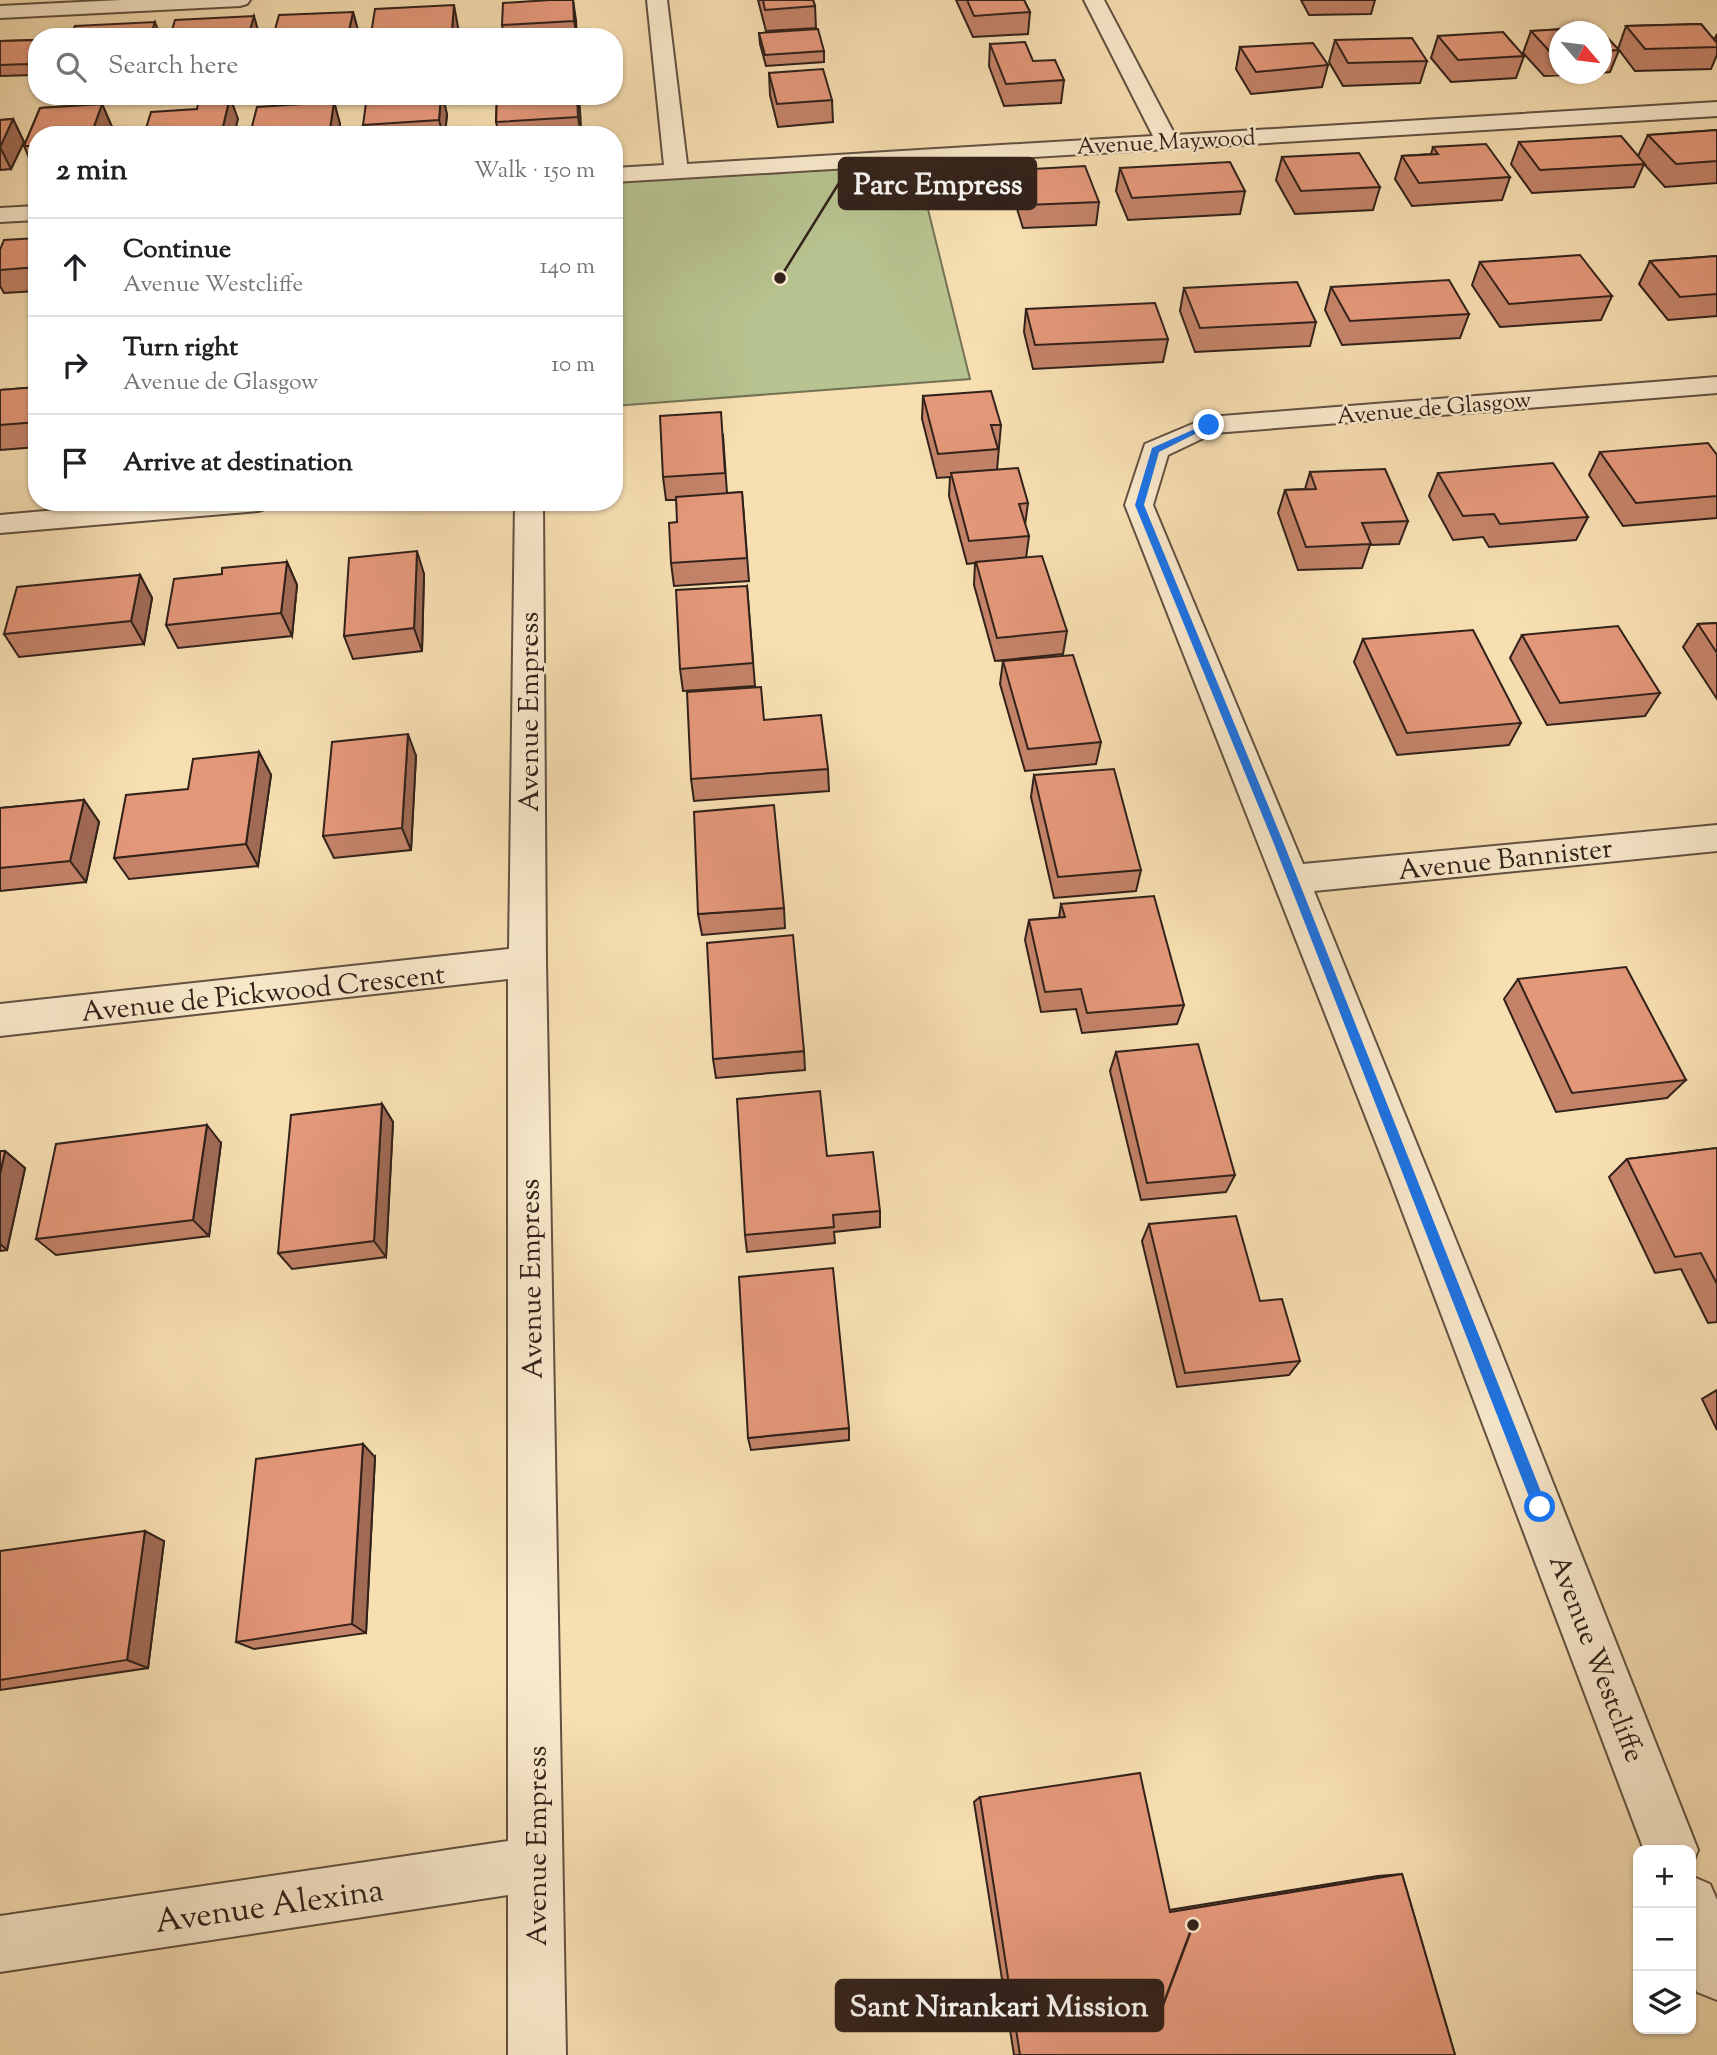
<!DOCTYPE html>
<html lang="en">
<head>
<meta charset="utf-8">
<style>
  :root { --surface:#fff; --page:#f2f2f2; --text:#202124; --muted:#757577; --line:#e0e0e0 }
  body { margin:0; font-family:"Sorts Mill Goudy",serif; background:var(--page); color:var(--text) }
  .controls { position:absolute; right:21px; bottom:21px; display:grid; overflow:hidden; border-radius:14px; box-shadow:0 2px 5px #0004 }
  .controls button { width:63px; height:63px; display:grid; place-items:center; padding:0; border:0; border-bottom:2px solid var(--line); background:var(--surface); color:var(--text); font:35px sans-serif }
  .compass { position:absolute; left:1549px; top:21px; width:63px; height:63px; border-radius:50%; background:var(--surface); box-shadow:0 2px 5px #0004; rotate:118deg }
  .stop { position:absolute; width:21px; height:21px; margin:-16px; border:5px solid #1a73e8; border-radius:50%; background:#fff }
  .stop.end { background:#1a73e8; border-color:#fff; box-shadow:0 2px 7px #0008 }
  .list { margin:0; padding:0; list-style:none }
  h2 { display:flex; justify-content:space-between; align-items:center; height:91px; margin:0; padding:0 28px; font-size:30px }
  h2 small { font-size:23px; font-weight:400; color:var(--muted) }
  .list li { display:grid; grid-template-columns:46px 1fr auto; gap:21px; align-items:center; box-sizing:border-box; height:98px; padding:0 28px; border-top:2px solid var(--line) }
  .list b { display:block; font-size:26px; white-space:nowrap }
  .list p { margin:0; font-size:23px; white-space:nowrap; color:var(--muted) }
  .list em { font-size:23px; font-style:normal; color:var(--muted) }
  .icon { flex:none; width:38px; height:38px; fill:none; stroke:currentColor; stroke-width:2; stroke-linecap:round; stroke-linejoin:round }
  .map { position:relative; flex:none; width:1717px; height:2055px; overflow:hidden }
  .search { position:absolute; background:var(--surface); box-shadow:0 2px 5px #0004; left:28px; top:28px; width:595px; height:77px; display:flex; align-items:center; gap:18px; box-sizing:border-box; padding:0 24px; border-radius:28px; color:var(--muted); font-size:26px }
  .panel { position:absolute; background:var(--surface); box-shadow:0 2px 5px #0004; left:28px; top:126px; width:595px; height:385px; border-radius:28px }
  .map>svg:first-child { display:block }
</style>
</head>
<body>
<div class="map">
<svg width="1717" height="2055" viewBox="0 0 1717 2055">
  <rect width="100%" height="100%" fill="#f7dfb2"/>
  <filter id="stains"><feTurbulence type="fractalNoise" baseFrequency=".00286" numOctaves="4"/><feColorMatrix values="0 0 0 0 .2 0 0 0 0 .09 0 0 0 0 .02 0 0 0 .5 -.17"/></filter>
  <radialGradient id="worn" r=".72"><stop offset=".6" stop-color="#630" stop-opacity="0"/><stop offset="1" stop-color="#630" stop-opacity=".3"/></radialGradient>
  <!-- green -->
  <path fill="#b7c390" stroke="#747255" stroke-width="2" d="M915 157 970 379 614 406V177Z"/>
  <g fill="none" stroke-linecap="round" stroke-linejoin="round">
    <defs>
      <path id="minor" d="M121 0H250L247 4 240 6 0 18V6Z
        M647 0H667L687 164 1153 136 1084 0H1104L1175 135 1717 102V116L614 182V168L664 165Z
        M37 206V220L0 222V208Z
        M1717 377V393L1214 433 1168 455 1153 505 1303 864 1717 825V851L1314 891 1498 1344 1698 1850 1691 1867V1850H1644L1389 1176 1125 505 1145 444 1209 417Z
        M147 502H272L268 508 258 511 0 533V515Z
        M515 502H543L546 962 566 2055H508V1895L0 1972V1916L508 1841V979L0 1036V1004L509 949Z
        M1691 1876 1710 1884 1717 1900V2000L1697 1992 1691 1976Z"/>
    </defs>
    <!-- minor casing -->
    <use href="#minor" stroke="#625040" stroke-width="4"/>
    <!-- minor -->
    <use href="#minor" fill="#faeacd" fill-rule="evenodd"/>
  </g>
  <!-- wall -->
  <path fill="#c48369" stroke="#31211a" stroke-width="2" d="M573 0 577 37H504L502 25Z
    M758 0H813L815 6 816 28 766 31Z
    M956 0H1024L1030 12 1028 34 973 37Z
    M1301 0H1375L1371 14 1309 15Z
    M353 12 359 34 358 37H273Z
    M1701 24 1714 40 1717 34V55L1711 69 1635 71 1619 50 1610 72 1601 73V32H1559V74H1589L1544 76 1523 53 1531 31 1597 27 1618 49 1626 26Z
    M458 27 457 37H371V34Z
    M759 33 824 51V62L766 66 760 44Z
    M1438 36 1524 56 1516 78 1451 82 1431 58Z
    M37 40V68L33 75 0 76V41Z
    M1335 40 1427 61 1420 83 1343 86 1329 62Z
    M990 44 1033 61 1064 80 1061 103 1004 106 989 66Z
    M1240 47 1328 65 1322 87 1251 94 1236 69Z
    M769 73 832 100 833 122 778 127 770 95Z
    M497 96H578L580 110 581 135H499L496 122Z
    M334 102 340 124 339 135H250Z
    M102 104 112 127 109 135H37V169H34L24 146 40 108Z
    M447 114 445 135H366L363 125Z
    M13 119 24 142 11 169 0 170V120Z
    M1717 130V183L1665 187 1644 164 1634 187 1532 193 1511 164 1519 142 1638 156 1648 135Z
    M1433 147 1510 177 1502 200 1412 206 1395 179 1402 156 1431 154Z
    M1282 157 1380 187 1373 210 1295 214 1276 180Z
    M1120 168 1245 191 1240 214 1128 220 1116 191Z
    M1014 170 1099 202 1096 225 1023 228 1012 193Z
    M37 238V291L4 293 0 286V270Z
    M1717 256V316L1668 320 1639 284 1650 261Z
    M1480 262 1612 296 1601 320 1500 327 1472 285Z
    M1331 287 1469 314 1460 338 1342 345 1325 310Z
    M1184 288 1316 322 1310 346 1195 352 1180 311Z
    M1026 309 1168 339 1163 362 1033 369 1024 332Z
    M37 387V447L0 450V390Z
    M923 396 1001 425 997 470 1028 503 1025 525 1029 536 1026 558 1067 631 1063 654 995 661 974 585 975 563 967 564 949 496 950 477 937 478 922 419Z
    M723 435 727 493 742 492 749 581 674 586 671 563 677 522V500H666L663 477Z
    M1600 452 1717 455V518L1623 526 1589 475Z
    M1310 472 1408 521 1399 544 1370 545 1362 568 1298 570 1278 513 1285 490 1305 489Z
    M1438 473 1588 517 1576 540 1489 547 1483 537 1453 540 1429 496Z
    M287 562 297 585 292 636 178 648 166 625 222 574Z
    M424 574 422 651 353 659 344 636Z
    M140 575 152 598 144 644 19 657 4 634Z
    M747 586 755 686 683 691 680 669Z
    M1717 623V699L1683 647 1698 624Z
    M1522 635 1660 693 1645 716 1547 725 1510 658Z
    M1363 639 1521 723 1509 745 1397 755 1354 662Z
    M1003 661 1101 742 1096 764 1025 771 1000 684Z
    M764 720 828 769 829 791 694 801 691 779Z
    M259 752 271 775 258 866 129 879 114 858 188 789Z
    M416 756 411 850 334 858 323 836Z
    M1034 775 1141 870 1136 891 1054 898 1031 797Z
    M84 800 99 822 86 882 0 891V808Z
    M1061 904 1184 1005 1177 1024 1082 1033 1076 1009 1041 1012 1025 940 1029 920 1059 918Z
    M784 908 785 928 702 935 698 914Z
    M1518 979 1686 1080 1667 1098 1556 1112 1504 999Z
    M804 1051 805 1070 716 1078 713 1059Z
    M1116 1052 1235 1175 1226 1192 1141 1200 1110 1071Z
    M382 1104 393 1122 386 1257 292 1269 278 1253Z
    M221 1143 209 1236 56 1255 36 1239Z
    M1717 1148V1322L1708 1323 1681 1269 1655 1273 1609 1177 1627 1159Z
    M0 1151H5L25 1168 7 1250 0 1251Z
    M827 1156 880 1211V1227L834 1232 835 1243 747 1252 745 1235Z
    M1149 1224 1260 1301 1300 1361 1289 1375 1177 1387 1142 1241Z
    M1717 1390V1430L1702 1399Z
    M849 1428V1440L751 1450 748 1438Z
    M375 1457 366 1633 254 1649 236 1642Z
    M164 1541 148 1668 0 1690V1551Z
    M980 1797 1169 1910 1378 1876 1402 1874 1455 2055H1014L974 1802Z"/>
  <!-- shaded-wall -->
  <path fill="#a06a55" stroke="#31211a" stroke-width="2" d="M573 0 576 20 577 37 574 21Z
    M454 5 458 27 457 37H453L452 30Z
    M353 12 359 34 358 37H348Z
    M254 16 260 37H248Z
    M155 22 161 37H150Z
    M37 48V68L33 75 28 64Z
    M441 96H443L447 114 445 135H443L439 120Z
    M577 96H578L580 110 581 135 578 117Z
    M230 97 238 119 234 135H221Z
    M334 102 340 124 339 135H331L330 129Z
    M102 104 112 127 109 135H91Z
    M13 119 24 142 11 169 0 147Z
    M417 551 424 574 422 651 414 628Z
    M287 562 297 585 292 636 281 613Z
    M140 575 152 598 144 644 131 621Z
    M408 734 416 756 411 850 402 828Z
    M259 752 271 775 258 866 246 844Z
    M84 800 99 822 86 882 70 861Z
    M382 1104 393 1122 386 1257 374 1241Z
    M207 1125 221 1143 209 1236 193 1220Z
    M5 1151 25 1168 7 1250 0 1244V1174Z
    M363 1444 375 1457 366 1633 352 1624Z
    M145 1531 164 1541 148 1668 127 1660Z"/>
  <!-- building -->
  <path fill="#e4987a" stroke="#31211a" stroke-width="2" d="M550 0H573L574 21 502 25 503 3Z
    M763 0H813L815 6 765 10Z
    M967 0H1024L1030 12 974 16Z
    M454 5 452 30 371 34 375 9Z
    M353 12 348 35 273 37 279 15Z
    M254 16 248 37H170L175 20Z
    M155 22 150 37H70L75 26Z
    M1701 24 1717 43V47L1645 49 1626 26Z
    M1597 27 1619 50 1601 51V32H1559V54H1552L1531 31Z
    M818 29 824 51 765 55 759 33Z
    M1503 32 1524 56 1458 60 1438 36Z
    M1412 38 1427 61 1348 63 1335 40Z
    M37 40V48L28 64 0 65V41Z
    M1025 42 1033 61 1055 60 1064 80 1006 84 990 44Z
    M1313 43 1328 65 1256 72 1240 47Z
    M823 69 832 100 777 104 769 73Z
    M367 96H441L439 120 363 125Z
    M497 96H577L578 117 496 122Z
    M230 97 221 135H144L151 112 197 109 199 99Z
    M334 102 330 129 250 134 257 107Z
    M102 104 91 135H37V146H24L40 108Z
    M13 119 0 147V120Z
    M1717 130V161L1676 164 1648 135Z
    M1621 136 1645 164 1540 170 1519 142Z
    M1486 144 1510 177 1419 183 1402 156 1438 154 1433 147Z
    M1359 153 1380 187 1301 191 1282 157Z
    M1230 162 1245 191 1132 198 1120 168Z
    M1085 166 1099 202 1026 205 1014 170Z
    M37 238V267L0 270V250L4 240Z
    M1580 255 1612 296 1509 304 1480 262Z
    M1717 256V294L1680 297 1650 261Z
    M1449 280 1469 314 1350 321 1331 287Z
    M1297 282 1316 322 1200 328 1184 288Z
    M1155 303 1168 339 1035 345 1026 309Z
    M37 387V422L0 425V390Z
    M991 391 1001 425H991L998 449 938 454 923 396Z
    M721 412 725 473 663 477 660 416Z
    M1708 443 1717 455V496L1636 503 1600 452Z
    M1553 463 1588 517 1500 524 1494 514 1463 516 1438 473Z
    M1018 468 1028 503 1019 504 1029 536 969 541 951 473Z
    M1385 469 1408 521 1362 523 1371 544 1306 547 1285 490 1316 489 1310 472Z
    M742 492 747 558 671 563 669 523 677 522 676 497Z
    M417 551 414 628 344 636 349 558Z
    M1042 556 1067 631 997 638 976 562Z
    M287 562 281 613 166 625 174 579 222 574V568Z
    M140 575 131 621 4 634 17 587Z
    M747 586 753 663 680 669 676 590Z
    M1717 623V653L1698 624Z
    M1618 626 1660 693 1560 703 1522 635Z
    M1473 630 1521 723 1407 733 1363 639Z
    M1073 655 1101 742 1028 749 1003 661Z
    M761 687 764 720 821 715 828 769 691 779 687 692Z
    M408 734 402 828 323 836 332 742Z
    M259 752 246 844 114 858 126 795 188 789 193 759Z
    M1114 769 1141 870 1058 877 1034 775Z
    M84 800 70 861 0 868V808Z
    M774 805 784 908 698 914 694 812Z
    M1154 896 1184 1005 1087 1013 1081 989 1045 992 1029 920 1065 917 1061 904Z
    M793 935 804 1051 713 1059 707 943Z
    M1626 967 1686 1080 1572 1093 1518 979Z
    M1198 1044 1235 1175 1147 1183 1116 1052Z
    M820 1091 827 1156 873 1152 880 1211 833 1215 834 1227 745 1235 737 1099Z
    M382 1104 374 1241 278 1253 291 1115Z
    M207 1125 193 1220 36 1239 56 1144Z
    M1717 1148V1284L1701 1253 1675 1257 1627 1159Z
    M0 1151H5L0 1174Z
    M1236 1216 1260 1301 1282 1299 1300 1361 1185 1373 1149 1224Z
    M833 1268 849 1428 748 1438 739 1277Z
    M363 1444 352 1624 236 1642 256 1459Z
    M145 1531 127 1660 0 1680V1551Z
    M1140 1773 1170 1912 1402 1874 1455 2055H1020L980 1797Z"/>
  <!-- route -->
  <path fill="#1a73e8" d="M1206 424 1213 425 1159 452 1144 505 1282 839 1547 1507 1540 1514 1533 1507 1272 839 1135 505 1152 448Z"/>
  <g text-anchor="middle" stroke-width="5" stroke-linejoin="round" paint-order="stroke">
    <!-- far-street labels -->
    <g font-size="23" fill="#31211a" stroke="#faeacd">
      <text transform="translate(1166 141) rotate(-3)" y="8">Avenue Maywood</text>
      <text transform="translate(1434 407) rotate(-5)" y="8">Avenue de Glasgow</text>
    </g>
    <!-- street labels -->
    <g font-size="28" fill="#31211a" stroke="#faeacd">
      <text transform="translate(528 712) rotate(-90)" y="10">Avenue Empress</text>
      <text transform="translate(1505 858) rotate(-6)" y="10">Avenue Bannister</text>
      <text transform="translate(263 992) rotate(-6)" y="10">Avenue de Pickwood Crescent</text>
      <text transform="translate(530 1279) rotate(-91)" y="10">Avenue Empress</text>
      <text transform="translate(1598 1658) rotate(69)" y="10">Avenue Westcliffe</text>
      <text transform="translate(536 1846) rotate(-90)" y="10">Avenue Empress</text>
    </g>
    <!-- near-street labels -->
    <g font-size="33" fill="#31211a" stroke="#faeacd">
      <text transform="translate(269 1904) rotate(-8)" y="12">Avenue Alexina</text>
    </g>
  </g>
  <!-- callouts -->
  <path fill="none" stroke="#31211a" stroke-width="2.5" d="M780 278L839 183M1193 1925L1163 2005"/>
  <g fill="#31211a" stroke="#faeacd" stroke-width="2.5">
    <circle cx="780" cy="278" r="7"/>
    <circle cx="1193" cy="1925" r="7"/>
  </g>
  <g fill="#31211a" stroke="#31211a" stroke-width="2.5">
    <rect x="839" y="158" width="197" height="51" rx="7"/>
    <rect x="836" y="1980" width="327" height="51" rx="7"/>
  </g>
  <g font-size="30" text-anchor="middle" font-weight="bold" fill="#fff">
    <text x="938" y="194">Parc Empress</text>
    <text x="999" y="2016">Sant Nirankari Mission</text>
  </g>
  <rect width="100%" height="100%" filter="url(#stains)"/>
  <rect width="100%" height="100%" fill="url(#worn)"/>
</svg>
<div class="controls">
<button>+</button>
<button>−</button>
<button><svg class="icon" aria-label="layers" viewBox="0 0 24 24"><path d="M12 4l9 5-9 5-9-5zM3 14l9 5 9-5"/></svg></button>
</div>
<svg class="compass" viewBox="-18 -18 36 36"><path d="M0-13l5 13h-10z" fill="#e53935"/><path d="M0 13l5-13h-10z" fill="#757577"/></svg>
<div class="stop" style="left:1540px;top:1507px"></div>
<div class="stop end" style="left:1209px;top:425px"></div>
<div class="search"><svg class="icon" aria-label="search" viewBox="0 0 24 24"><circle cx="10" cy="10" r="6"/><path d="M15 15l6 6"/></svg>Search here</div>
<section class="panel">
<h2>2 min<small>Walk · 150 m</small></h2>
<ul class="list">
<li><svg class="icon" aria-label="ahead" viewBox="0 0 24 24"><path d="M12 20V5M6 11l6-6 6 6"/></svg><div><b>Continue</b><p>Avenue Westcliffe</p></div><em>140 m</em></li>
<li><svg class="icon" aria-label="right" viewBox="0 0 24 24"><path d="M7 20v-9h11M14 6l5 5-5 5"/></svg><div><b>Turn right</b><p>Avenue de Glasgow</p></div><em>10 m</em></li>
<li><svg class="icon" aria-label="arrive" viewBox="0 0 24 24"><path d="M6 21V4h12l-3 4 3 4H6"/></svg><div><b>Arrive at destination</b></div></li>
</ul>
</section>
</div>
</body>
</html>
